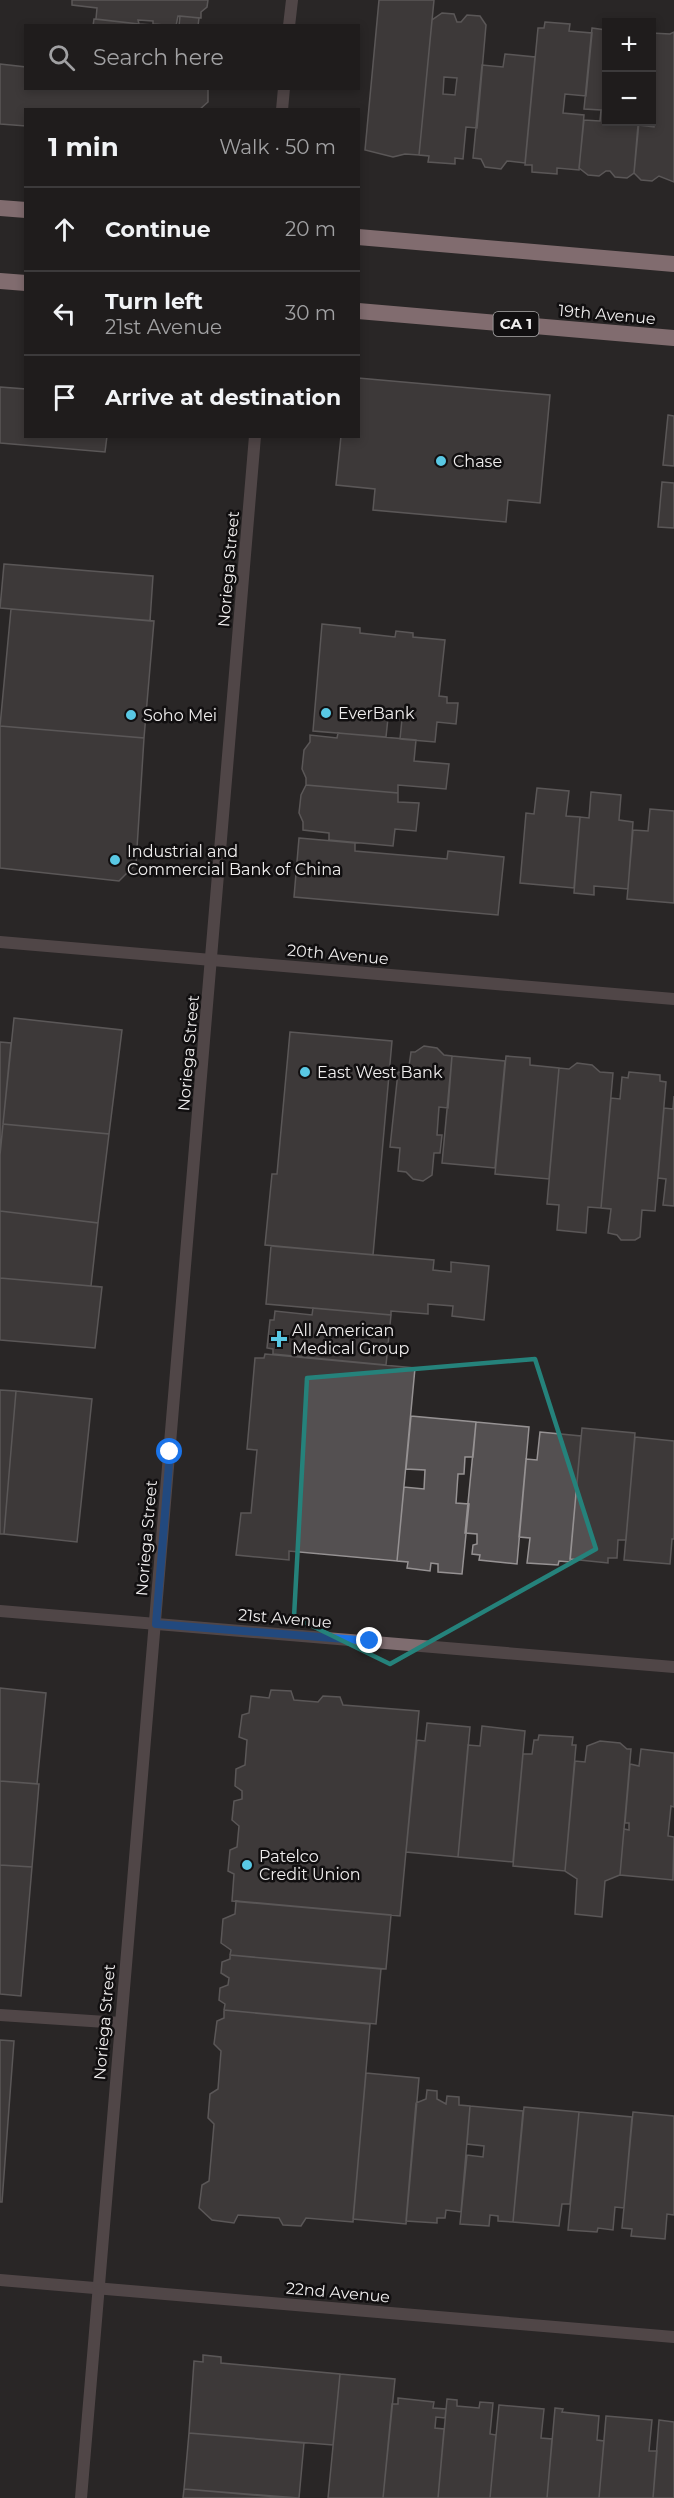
<!DOCTYPE html>
<html lang="en">
<head>
<meta charset="utf-8">
<style>
  :root { --surface:#1f1c1c; --page:#2c2929; --text:#f1f3f6; --muted:#a1a1a3; --line:#3c3a3b }
  body { margin:0; font-family:Montserrat,sans-serif; background:var(--page); color:var(--text) }
  .controls { position:absolute; right:18px; top:18px; display:grid; overflow:hidden; border-radius:0px; box-shadow:0 3px 9px #0003 }
  .controls button { width:54px; height:54px; display:grid; place-items:center; padding:0; border:0; border-bottom:2px solid var(--line); background:var(--surface); color:var(--text); font:30px sans-serif }
  .stop { position:absolute; width:18px; height:18px; margin:-14px; border:4px solid #1a73e8; border-radius:50%; background:#fff }
  .stop.end { background:#1a73e8; border-color:#fff; box-shadow:0 2px 6px #0008 }
  .list { margin:0; padding:0; list-style:none }
  h2 { display:flex; justify-content:space-between; align-items:center; height:78px; margin:0; padding:0 24px; font-size:26px }
  h2 small { font-size:20px; font-weight:400; color:var(--muted) }
  .list li { display:grid; grid-template-columns:39px 1fr auto; gap:18px; align-items:center; box-sizing:border-box; height:84px; padding:0 24px; border-top:2px solid var(--line) }
  .list b { display:block; font-size:22px; white-space:nowrap }
  .list p { margin:0; font-size:20px; white-space:nowrap; color:var(--muted) }
  .list em { font-size:20px; font-style:normal; color:var(--muted) }
  .icon { flex:none; width:33px; height:33px; fill:none; stroke:currentColor; stroke-width:2; stroke-linecap:round; stroke-linejoin:round }
  .map { position:relative; flex:none; width:674px; height:2498px; overflow:hidden }
  .search { position:absolute; background:var(--surface); box-shadow:0 3px 9px #0003; left:24px; top:24px; width:336px; height:66px; display:flex; align-items:center; gap:15px; box-sizing:border-box; padding:0 21px; border-radius:0px; color:var(--muted); font-size:22px }
  .panel { position:absolute; background:var(--surface); box-shadow:0 3px 9px #0003; left:24px; top:108px; width:336px; height:330px; border-radius:0px }
  .map>svg:first-child { display:block }
</style>
</head>
<body>
<div class="map">
<svg width="674" height="2498" viewBox="0 0 674 2498">
  <rect width="100%" height="100%" fill="#292626"/>
  <!-- building -->
  <path fill="#545051" stroke="#969293" stroke-width="1.5" fill-rule="evenodd" d="M72 0H208L207 7 201 12V18L178 16 176 26 153 24V21L138 20 139 24 96 19 97 8 72 5Z
    M379 0H434L419 155 405 154 393 157 365 150Z
    M442 13 454 14 457 22H461L467 15 480 16 486 25 477 128 466 127 463 159 455 158V164L428 162 429 156 419 155 432 20ZM444 77 457 78 455 95 443 94Z
    M180 16 199 18 198 26H179Z
    M94 19 139 24 167 26H93Z
    M545 22 570 24 569 31 592 33 586 96 565 94 563 113 584 115 579 170 557 168V174L532 172V165H525L538 28H544Z
    M592 28 606 30V122H639L634 173 627 178 615 177 610 171H606L599 176 588 175 579 168 584 120 600 121 601 110 584 109Z
    M674 32V182L659 176 652 181 641 180 634 173 638 125 654 127 655 114H652V33L670 34Z
    M505 54 535 57 525 163 507 161 501 169 485 167 481 159 473 158 482 65 503 67Z
    M0 64 26 67V88H206L208 90V102L199 110H26V126L0 124Z
    M358 378 550 395 540 503 508 500 506 522 373 510 375 489 336 485 341 436H358Z
    M0 387 26 389V436H107L105 452 0 443Z
    M668 415 674 416V466L663 465Z
    M662 482 674 483V528L658 527Z
    M4 564 153 576 150 621 0 608Z
    M11 609 154 621 144 738 0 726Z
    M322 624 360 628V633L395 637 396 631 413 633V637L445 640 439 696 447 697V703H458L456 724 437 722 435 742 400 739 402 719 388 718 386 737 313 731Z
    M0 726 144 738 136 864 119 881 0 868Z
    M338 733 416 740 414 761 449 764 446 789 398 785V793L306 785V778L302 769 304 750 310 742V735L337 738Z
    M306 785 398 793V802L419 803 416 831 395 829 393 846 329 840V833L303 830V822L299 813 301 795Z
    M537 788 569 791 566 816 580 817 574 888 520 883 526 813 534 814Z
    M591 792 621 795 619 820 633 822 628 889 594 886V895L574 893 580 817 589 818Z
    M650 809 674 811V903L627 899 633 830 648 831Z
    M299 838 355 843V851L447 859 448 851 504 857 498 915 294 897Z
    M14 1018 122 1030 109 1134 3 1124Z
    M290 1032 392 1041 373 1255 265 1245 272 1174H277Z
    M0 1042 11 1043 0 1155Z
    M424 1046 437 1048 444 1055 452 1056 448 1108 439 1107 437 1135H442L440 1153H434L432 1175 423 1181 413 1179 406 1172 398 1171 400 1148 390 1147 398 1072 408 1073 411 1052H415Z
    M452 1056 505 1061 495 1168 442 1163Z
    M506 1056 530 1058V1065L559 1068 549 1179 495 1174Z
    M577 1063 592 1065 600 1072 613 1073 601 1208 588 1207 586 1233 557 1230 559 1205 547 1204 559 1068 569 1069Z
    M629 1072 660 1075V1081L666 1082 655 1211 642 1210 640 1237 635 1240H621L617 1235 608 1233 611 1209 601 1208 611 1098 620 1099 622 1077 628 1078Z
    M674 1096V1206L663 1205 666 1179 658 1178 664 1108 673 1109Z
    M3 1124 109 1134 98 1223 0 1211V1155Z
    M0 1211 98 1223 91 1286 0 1278Z
    M271 1246 434 1260 433 1270 451 1272V1262L489 1266 484 1320 452 1316 453 1306 428 1304V1314L391 1311V1315L266 1304Z
    M0 1278 102 1287 95 1348 0 1340Z
    M313 1308 391 1315 386 1365 273 1354V1349L267 1348 270 1320H274L275 1311 312 1315Z
    M265 1354 415 1368 397 1561 289 1551V1560L236 1555 241 1513H251L257 1450 247 1449 255 1358H264Z
    M0 1390 16 1391 4 1534H0Z
    M16 1391 92 1399 77 1542 4 1534Z
    M411 1416 476 1422 473 1457H465L464 1474H458L456 1503 469 1504 462 1574 438 1572V1564L431 1563 430 1571 407 1568 408 1562 397 1561 404 1487 424 1489 425 1470 406 1469Z
    M476 1422 529 1427 517 1564 479 1560 480 1555 472 1554 473 1545 477 1544V1534L465 1533Z
    M582 1428 635 1433 626 1540H618L617 1558H608V1563L570 1559Z
    M540 1432 581 1436 570 1562 559 1561 558 1565 527 1563 530 1538 519 1537 526 1459 537 1460Z
    M635 1437 674 1441V1539H672L670 1564 624 1560Z
    M0 1688 46 1693 37 1784 0 1781Z
    M271 1690 291 1691 294 1700 318 1702 323 1696 340 1697 343 1705 419 1711 400 1916 232 1901 234 1874 228 1871 230 1850 237 1847 239 1826 232 1820 234 1801 242 1799V1791L235 1786 236 1769 245 1765 247 1740 239 1737 242 1715 249 1713 251 1696 269 1698Z
    M427 1723 470 1727 458 1857 406 1852 417 1740 425 1741Z
    M482 1726 525 1731 513 1862 458 1857 468 1745 480 1746Z
    M539 1735 573 1737 572 1745H576L565 1871 513 1866 523 1754H532L534 1740H538Z
    M600 1741 620 1743 627 1749H631L620 1875 605 1881 602 1917 575 1914 577 1879 565 1871 575 1761 585 1762 587 1746Z
    M641 1749 674 1753V1807L671 1806 668 1836 674 1837 673 1880 620 1875 624 1829 629 1830V1823H625L630 1764 639 1766Z
    M0 1781 39 1784 32 1867 0 1865Z
    M0 1865 32 1867 21 1996 0 1994Z
    M236 1901 391 1915 386 1969 230 1955 231 1950 221 1943 223 1919 235 1914Z
    M230 1955 381 1969 376 2024 224 2010 225 2004 219 2000 220 1988 228 1985 229 1978 221 1973 222 1962 230 1959Z
    M224 2010 370 2024 353 2222 306 2218 301 2226 283 2225 279 2218 238 2215 234 2223 212 2220 199 2208 202 2185 209 2181 214 2124 208 2118 210 2094 218 2089 221 2051 214 2044 217 2021 224 2018Z
    M0 2040 14 2041 2 2202H0Z
    M366 2073 419 2078 406 2224 353 2219Z
    M427 2090 437 2091V2099L446 2104 447 2096 459 2097V2105L470 2106 461 2212 446 2210 445 2218H437V2223L406 2221 416 2103 426 2099Z
    M470 2106 523 2111 513 2222 498 2221V2216L490 2215 489 2226 460 2224 467 2155 483 2157 484 2146 467 2144Z
    M524 2107 579 2112 570 2204H562L559 2226 513 2222Z
    M579 2112 632 2117 624 2208 615 2207 613 2230 598 2228 597 2232 568 2230Z
    M633 2112 674 2116V2215L667 2214 665 2239 631 2236 632 2229 622 2228Z
    M203 2355 221 2357V2363L340 2374 333 2445 189 2433 194 2361 203 2362Z
    M340 2374 395 2379 383 2498H328Z
    M398 2398 434 2402 433 2408 446 2409 445 2418 436 2417 435 2428 444 2429 438 2498H383L392 2404H398Z
    M447 2399 457 2400V2406L479 2408 480 2402 493 2403 490 2434 496 2435 490 2498H438Z
    M499 2405 544 2409 541 2438 552 2439 547 2498H490Z
    M555 2408 563 2409 562 2412 599 2416 597 2440 604 2441 599 2498H547Z
    M606 2416 652 2420 649 2451H657L653 2498H599Z
    M659 2420 674 2422V2498H653Z
    M189 2433 304 2443 299 2498 184 2489Z
    M184 2489 288 2498H183Z"/>
  <g fill="none" stroke-linecap="round" stroke-linejoin="round">
    <!-- service -->
    <path stroke="#7f6d70" stroke-width="12" d="M0 2015 121 2023"/>
    <!-- minor -->
    <path stroke="#7f6d70" stroke-width="12" d="M289 26 292 0
      M282 110 284 88
      M0 942 674 999
      M0 1611 674 1667
      M0 2280 674 2337"/>
    <!-- tertiary -->
    <path stroke="#7f6d70" stroke-width="12" d="M81 2498 255 436"/>
    <!-- trunk -->
    <path stroke="#eac2c8" stroke-width="16" d="M0 208 26 210
      M358 237 674 264
      M0 281 26 283
      M358 311 674 338"/>
  </g>
  <g fill="none" stroke-linecap="round" stroke-linejoin="round">
    <!-- route -->
    <path stroke="#1a73e8" stroke-width="8" d="M170 1452 156 1624 370 1641"/>
  </g>
  <!-- marked area -->
  <path d="M0 0H674V2498H0ZM535 1359 596 1549 390 1664 294 1617 307 1378Z" fill="#292626" fill-opacity=".55" fill-rule="evenodd"/>
  <path fill="none" stroke="#25827b" stroke-width="4.5" stroke-linejoin="round" d="M535 1359 596 1549 390 1664 294 1617 307 1378Z"/>
  <!-- markers -->
  <g fill="#59c8e4" stroke="#110f10" stroke-width="2">
    <circle cx="441" cy="461" r="6"/>
    <circle cx="326" cy="713" r="6"/>
    <circle cx="131" cy="715" r="6"/>
    <circle cx="115" cy="860" r="6"/>
    <circle cx="305" cy="1072" r="6"/>
    <path d="M276 1330h6v6h6v6h-6v6h-6v-6h-6v-6h6z"/>
    <circle cx="247" cy="1865" r="6"/>
  </g>
  <g text-anchor="middle" stroke-width="5" stroke-linejoin="round" paint-order="stroke">
    <!-- shield labels -->
    <rect fill="#110f10" stroke="#acaaab" stroke-width="1.5" x="493.5" y="312" width="45" height="24" rx="4.5"/>
    <g font-size="15" font-weight="bold" fill="#efeded">
      <text x="516" y="329">CA 1</text>
    </g>
    <!-- street labels -->
    <g font-size="16" fill="#efeded" stroke="#110f10">
      <text transform="translate(607 314) rotate(5)" y="6">19th Avenue</text>
      <text transform="translate(228 569) rotate(-85)" y="6">Noriega Street</text>
      <text transform="translate(338 954) rotate(5)" y="6">20th Avenue</text>
      <text transform="translate(188 1053) rotate(-85)" y="6">Noriega Street</text>
      <text transform="translate(146 1538) rotate(-85)" y="6">Noriega Street</text>
      <text transform="translate(285 1618) rotate(5)" y="6">21st Avenue</text>
      <text transform="translate(104 2022) rotate(-85)" y="6">Noriega Street</text>
      <text transform="translate(338 2292) rotate(5)" y="6">22nd Avenue</text>
    </g>
    <!-- poi labels -->
    <g font-size="16" fill="#efeded" stroke="#110f10" text-anchor="start">
      <text x="453" y="467">Chase</text>
      <text x="338" y="719">EverBank</text>
      <text x="143" y="721">Soho Mei</text>
      <text x="127" y="857">Industrial and<tspan x="127" dy="18">Commercial Bank of China</tspan></text>
      <text x="317" y="1078">East West Bank</text>
      <text x="292" y="1336">All American<tspan x="292" dy="18">Medical Group</tspan></text>
      <text x="259" y="1862">Patelco<tspan x="259" dy="18">Credit Union</tspan></text>
    </g>
  </g>
</svg>
<div class="controls">
<button>+</button>
<button>−</button>
</div>
<div class="stop" style="left:170px;top:1452px"></div>
<div class="stop end" style="left:370px;top:1641px"></div>
<div class="search"><svg class="icon" aria-label="search" viewBox="0 0 24 24"><circle cx="10" cy="10" r="6"/><path d="M15 15l6 6"/></svg>Search here</div>
<section class="panel">
<h2>1 min<small>Walk · 50 m</small></h2>
<ul class="list">
<li><svg class="icon" aria-label="ahead" viewBox="0 0 24 24"><path d="M12 20V5M6 11l6-6 6 6"/></svg><div><b>Continue</b></div><em>20 m</em></li>
<li><svg class="icon" aria-label="left" viewBox="0 0 24 24"><path d="M17 20v-9H6M10 6l-5 5 5 5"/></svg><div><b>Turn left</b><p>21st Avenue</p></div><em>30 m</em></li>
<li><svg class="icon" aria-label="arrive" viewBox="0 0 24 24"><path d="M6 21V4h12l-3 4 3 4H6"/></svg><div><b>Arrive at destination</b></div></li>
</ul>
</section>
</div>
</body>
</html>
